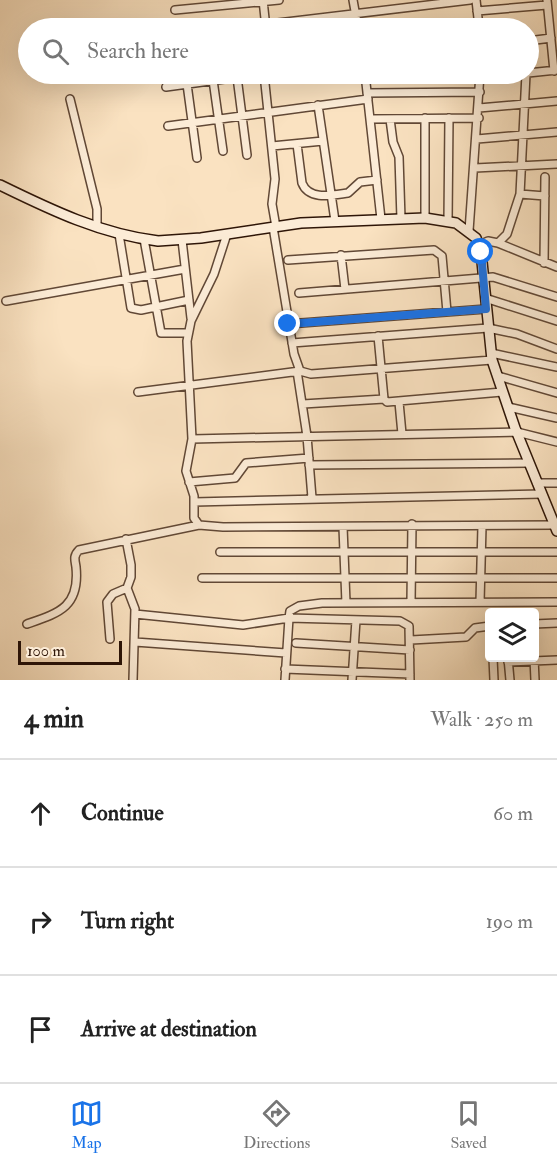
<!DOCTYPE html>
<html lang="en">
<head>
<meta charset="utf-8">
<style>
  :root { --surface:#fff; --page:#f2f2f2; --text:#222; --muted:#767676; --line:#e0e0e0; --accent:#1a73e8 }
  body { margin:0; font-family:"IM FELL Double Pica",serif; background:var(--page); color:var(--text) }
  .controls { position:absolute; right:18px; bottom:18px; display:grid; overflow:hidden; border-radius:6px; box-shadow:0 6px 24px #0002 }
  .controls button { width:54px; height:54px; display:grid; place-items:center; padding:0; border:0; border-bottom:2px solid var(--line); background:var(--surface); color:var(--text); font:30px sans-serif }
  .scale { position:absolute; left:18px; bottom:15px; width:104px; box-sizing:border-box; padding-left:6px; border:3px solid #2e1507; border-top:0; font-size:16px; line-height:21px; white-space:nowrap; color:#2e1507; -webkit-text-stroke:4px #fcecd7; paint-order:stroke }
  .stop { position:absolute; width:18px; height:18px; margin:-14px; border:4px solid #1a73e8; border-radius:50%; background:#fff }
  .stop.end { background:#1a73e8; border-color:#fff; box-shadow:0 2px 6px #0008 }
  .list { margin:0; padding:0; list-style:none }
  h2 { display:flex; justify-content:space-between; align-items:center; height:78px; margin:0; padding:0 24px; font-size:26px }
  h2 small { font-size:20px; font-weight:400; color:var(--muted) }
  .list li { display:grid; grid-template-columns:39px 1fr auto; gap:18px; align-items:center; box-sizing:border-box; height:108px; padding:0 24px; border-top:2px solid var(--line) }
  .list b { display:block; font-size:22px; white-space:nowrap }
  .list em { font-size:20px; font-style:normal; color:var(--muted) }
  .icon { flex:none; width:33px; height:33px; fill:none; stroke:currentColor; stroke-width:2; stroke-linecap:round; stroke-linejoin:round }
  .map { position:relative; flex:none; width:557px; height:680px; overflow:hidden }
  .search { position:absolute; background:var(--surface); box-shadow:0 6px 24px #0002; left:18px; right:18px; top:18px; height:66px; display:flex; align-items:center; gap:15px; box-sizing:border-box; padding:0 21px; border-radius:33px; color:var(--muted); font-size:22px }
  .sheet { height:402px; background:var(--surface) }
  nav { display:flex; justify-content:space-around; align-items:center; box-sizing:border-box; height:84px; border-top:2px solid var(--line); background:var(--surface); font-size:16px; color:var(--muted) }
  nav a { display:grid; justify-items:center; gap:3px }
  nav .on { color:var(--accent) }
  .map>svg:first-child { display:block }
</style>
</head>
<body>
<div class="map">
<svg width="557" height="680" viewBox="0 0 557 680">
  <rect width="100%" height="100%" fill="#fae2c1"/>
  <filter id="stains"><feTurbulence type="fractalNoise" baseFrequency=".00333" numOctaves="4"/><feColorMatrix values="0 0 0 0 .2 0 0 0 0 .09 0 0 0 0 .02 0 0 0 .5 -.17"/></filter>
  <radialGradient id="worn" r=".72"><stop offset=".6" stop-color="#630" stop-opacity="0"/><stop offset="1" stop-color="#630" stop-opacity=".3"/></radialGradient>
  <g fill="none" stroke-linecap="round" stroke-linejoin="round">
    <defs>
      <path id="street" d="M263 0 266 28
        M353 0 358 28
        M476 0 479 27
        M547 0 554 71
        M175 10 279 0
        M477 11 547 5
        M236 28 470 0
        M442 28 479 24
        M528 41 551 38
        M528 66 529 41
        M528 73 557 70
        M264 74 275 179 272 204 276 227
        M365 74 381 219
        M526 74 520 194 545 196
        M237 77 247 155
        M480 77 525 74
        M213 80 223 151
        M187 84 197 158
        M166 87 261 74
        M367 93 480 92
        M70 99 97 209V227
        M318 105 335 221
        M479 108 557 101
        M370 119 479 118
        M390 119 393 142 399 157 401 219
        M168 126 368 99
        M477 139 557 132
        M297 144 302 183C309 201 333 195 348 193L360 182 377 180
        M272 146 323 141
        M475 168 557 164
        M425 218V118
        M448 221 449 118
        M273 227 294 354 300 371 311 374 492 360
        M469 231 480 74
        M119 234 131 308 141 310 189 300
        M227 234 214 274 191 321 187 341 192 439 186 471 194 496V518L199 525 223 527 555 525
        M144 239 161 333H188
        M182 240 191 318
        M498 243 507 234 520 194
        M479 245 488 241 498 243 557 267
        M341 255 345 289
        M288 260 434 250 442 256 447 312
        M544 263 545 177
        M299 293 493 277 557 297
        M485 298 557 321
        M6 301 185 269
        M288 324 486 309
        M378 336 384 399
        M292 343 488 328 517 334 557 349
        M491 353 557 367
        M297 371 307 436 312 498
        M498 376 557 393
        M138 392 300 371
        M399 402 402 434
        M303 404 384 399 387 402 502 392
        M508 407 557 418
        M192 439 517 432 557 442
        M309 465 529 463
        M189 482 235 478 246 463 309 458
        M537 483H557
        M194 502 542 494
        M343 527 346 603
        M220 552H557
        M202 578H557
        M127 588 135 609 133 680
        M411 602 412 524
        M480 602 482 526
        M135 614 243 625 289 618 400 621 409 626 410 680
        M27 624C59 613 80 607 76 567 75 560 73 556 79 550L199 525
        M534 624 557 623
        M110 639 107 602 113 594 127 588 131 577V565L126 539
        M411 640 466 637 475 628 490 626
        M135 642 286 653
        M296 643 410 650
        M493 658 494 680
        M508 658 510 680
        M534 658 535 680
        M508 662 557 660
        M285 669 410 674
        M285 680 289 618 290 611 299 606 322 603 557 602
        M352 680 356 620"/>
      <path id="secondary" d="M0 185C51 210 101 234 158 241L201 238 301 223 425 218 456 223 476 238 481 252 492 360 515 428 557 531"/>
    </defs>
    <!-- street casing -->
    <use href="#street" stroke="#614836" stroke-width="10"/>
    <!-- secondary casing -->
    <use href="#secondary" stroke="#2e1507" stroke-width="12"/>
    <!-- street -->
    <use href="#street" stroke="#fcecd7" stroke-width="7"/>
    <!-- secondary -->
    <use href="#secondary" stroke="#fcecd7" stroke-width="9"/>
  </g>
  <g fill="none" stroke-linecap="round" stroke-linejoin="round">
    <!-- route -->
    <path stroke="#1a73e8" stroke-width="8" d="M288 324 486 309 481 252"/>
  </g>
  <rect width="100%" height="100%" filter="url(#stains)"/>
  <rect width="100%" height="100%" fill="url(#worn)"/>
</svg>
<div class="controls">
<button><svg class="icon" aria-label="layers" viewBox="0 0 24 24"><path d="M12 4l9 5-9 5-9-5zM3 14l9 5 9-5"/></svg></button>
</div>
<div class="scale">100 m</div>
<div class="stop" style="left:481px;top:252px"></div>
<div class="stop end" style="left:288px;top:324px"></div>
<div class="search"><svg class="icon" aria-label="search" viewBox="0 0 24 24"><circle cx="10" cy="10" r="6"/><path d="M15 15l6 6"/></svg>Search here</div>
</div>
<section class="sheet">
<h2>4 min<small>Walk · 250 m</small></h2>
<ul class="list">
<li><svg class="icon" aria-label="ahead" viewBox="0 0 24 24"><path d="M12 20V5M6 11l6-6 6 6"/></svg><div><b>Continue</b></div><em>60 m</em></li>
<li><svg class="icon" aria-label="right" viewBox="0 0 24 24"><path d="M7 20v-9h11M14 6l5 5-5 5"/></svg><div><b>Turn right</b></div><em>190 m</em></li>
<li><svg class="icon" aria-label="arrive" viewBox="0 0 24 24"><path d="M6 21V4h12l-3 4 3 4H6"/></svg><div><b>Arrive at destination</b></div></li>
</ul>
</section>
<nav>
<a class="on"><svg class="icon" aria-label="map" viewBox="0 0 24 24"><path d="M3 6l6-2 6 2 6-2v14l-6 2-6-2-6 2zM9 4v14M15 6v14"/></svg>Map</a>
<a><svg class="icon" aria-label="directions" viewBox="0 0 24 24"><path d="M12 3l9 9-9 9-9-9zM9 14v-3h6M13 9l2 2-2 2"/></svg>Directions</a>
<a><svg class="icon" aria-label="saved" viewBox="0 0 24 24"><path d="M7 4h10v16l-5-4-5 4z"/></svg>Saved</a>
</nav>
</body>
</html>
